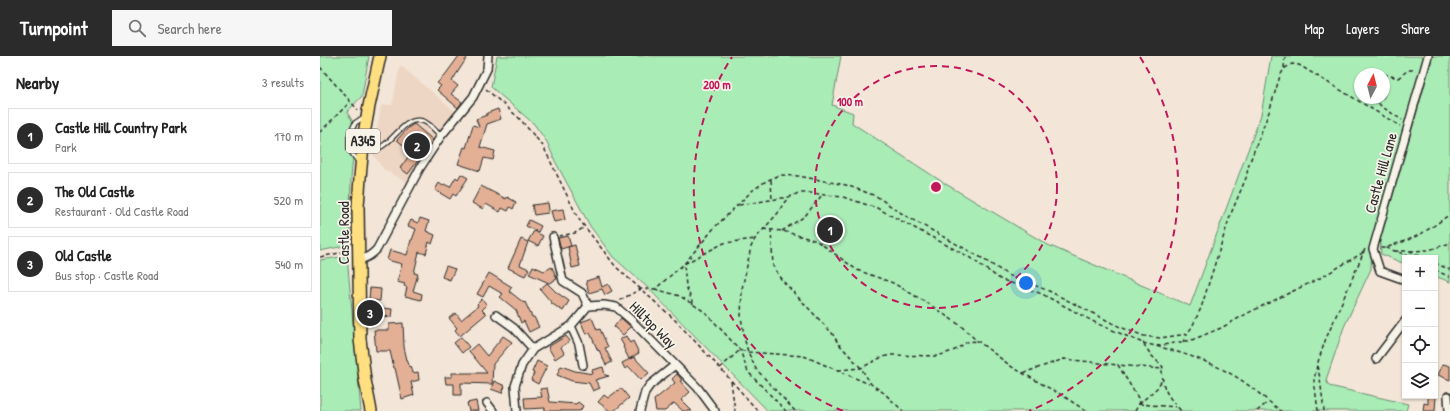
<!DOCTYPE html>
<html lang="en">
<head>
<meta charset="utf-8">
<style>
  :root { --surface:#fff; --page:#f6f6f6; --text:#222; --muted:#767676; --line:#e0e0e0; --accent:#2b2b2b }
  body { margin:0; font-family:"Patrick Hand",sans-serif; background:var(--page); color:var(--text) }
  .controls { position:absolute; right:12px; bottom:12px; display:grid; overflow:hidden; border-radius:0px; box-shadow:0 1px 3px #0004 }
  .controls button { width:36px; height:36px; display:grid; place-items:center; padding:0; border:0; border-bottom:1px solid var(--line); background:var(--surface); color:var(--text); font:20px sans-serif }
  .compass { position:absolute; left:1034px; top:12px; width:36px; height:36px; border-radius:50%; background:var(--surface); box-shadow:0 1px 3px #0004; rotate:7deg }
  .you { position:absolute; left:706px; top:227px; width:14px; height:14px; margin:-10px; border:3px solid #fff; border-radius:50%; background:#1a73e8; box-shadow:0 0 0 6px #1a73e833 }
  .badge { display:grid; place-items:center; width:26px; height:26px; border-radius:50%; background:var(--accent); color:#fff; font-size:13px; font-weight:700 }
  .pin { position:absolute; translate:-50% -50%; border:2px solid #fff; box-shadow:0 1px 4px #0006 }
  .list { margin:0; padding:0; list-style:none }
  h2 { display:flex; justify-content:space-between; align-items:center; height:52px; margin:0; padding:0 16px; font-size:17px }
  h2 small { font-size:13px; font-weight:400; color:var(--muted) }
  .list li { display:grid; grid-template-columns:26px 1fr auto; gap:12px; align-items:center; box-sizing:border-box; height:56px; margin:0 8px 8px; padding:0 8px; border:1px solid var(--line); border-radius:0px }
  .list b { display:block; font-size:15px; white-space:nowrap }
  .list p { margin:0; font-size:13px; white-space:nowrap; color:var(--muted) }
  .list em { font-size:13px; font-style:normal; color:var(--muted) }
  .icon { flex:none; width:22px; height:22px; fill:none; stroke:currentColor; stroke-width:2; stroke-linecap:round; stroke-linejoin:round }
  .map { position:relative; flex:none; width:1130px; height:355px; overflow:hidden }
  header { display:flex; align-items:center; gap:24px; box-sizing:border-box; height:56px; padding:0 20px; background:var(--accent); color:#fff }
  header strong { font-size:19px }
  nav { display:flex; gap:22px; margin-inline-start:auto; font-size:14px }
  .search { width:280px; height:36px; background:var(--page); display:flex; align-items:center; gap:10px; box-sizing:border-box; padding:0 14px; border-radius:0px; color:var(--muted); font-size:15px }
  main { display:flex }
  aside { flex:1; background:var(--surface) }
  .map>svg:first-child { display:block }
</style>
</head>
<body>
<header>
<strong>Turnpoint</strong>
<div class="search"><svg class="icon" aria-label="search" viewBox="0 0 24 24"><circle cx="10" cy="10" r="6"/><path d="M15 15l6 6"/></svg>Search here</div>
<nav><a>Map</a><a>Layers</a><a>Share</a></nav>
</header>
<main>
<aside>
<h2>Nearby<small>3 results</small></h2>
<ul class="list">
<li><span class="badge">1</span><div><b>Castle Hill Country Park</b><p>Park</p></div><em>170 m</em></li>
<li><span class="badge">2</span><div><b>The Old Castle</b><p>Restaurant · Old Castle Road</p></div><em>520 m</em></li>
<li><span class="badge">3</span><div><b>Old Castle</b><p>Bus stop · Castle Road</p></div><em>540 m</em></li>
</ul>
</aside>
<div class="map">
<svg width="1130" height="355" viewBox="0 0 1130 355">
  <rect width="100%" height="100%" fill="#f3e6d8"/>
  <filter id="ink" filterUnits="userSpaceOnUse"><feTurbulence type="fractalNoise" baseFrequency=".025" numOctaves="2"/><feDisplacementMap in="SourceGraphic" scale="8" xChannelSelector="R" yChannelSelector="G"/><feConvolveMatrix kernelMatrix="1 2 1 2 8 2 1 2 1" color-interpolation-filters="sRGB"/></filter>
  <g filter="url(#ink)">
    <!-- built -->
    <path fill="#eed6c4" d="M80 9 136 56 98 108 88 127 63 113 53 98 61 49H72Z"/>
    <!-- green -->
    <path fill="#a9ecb6" stroke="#6a8c70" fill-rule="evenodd" d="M0 0H49L42 40 27 56 36 71 31 122 29 189 0 195Z
      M177 0H521L512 49 533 57 532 67 624 127 728 189 870 250 941 59 951 0H1106L1052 188 1051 213 1024 271 1006 324 1009 330 1088 348 1086 355H448L327 231 293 201 270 170 235 105 227 86 214 68 171 31ZM1040 18H1064V42H1040Z
      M1113 0H1130V226L1115 220V202H1085V208L1061 198 1060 185Z
      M27 200 41 355H0V204Z"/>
    <!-- building -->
    <path fill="#e3b096" stroke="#2b2b2b" d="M139 0H148L132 25 138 30 131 38 142 46 138 52 117 34 121 30 117 27 125 19Z
      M178 53 181 63 167 68 160 91 175 95 173 104 164 102 160 115 138 108 144 91 146 92 153 69 159 71 156 63 167 59V57Z
      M94 68 113 84 88 118 80 112 92 96 77 84 88 72Z
      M141 118 148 122 136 140 133 138 130 143 115 134 119 127 123 130 124 128 130 131 136 121 138 123Z
      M161 130 186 143 187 141 196 146 193 153 190 151 188 155 182 152 180 156 166 148 163 153 152 147Z
      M228 147 229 154 228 157 214 159 212 149Z
      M243 153 245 164 234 166 231 155Z
      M100 162 109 165 106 175 115 179 112 188 109 186 106 198 99 196 94 217 98 218 93 235 102 238 101 244 85 240 87 231 84 230 85 228 77 226 82 208 67 204 70 194 87 199 91 184H92L96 173 88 170 91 164 98 167Z
      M209 164 221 170 218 176 206 170Z
      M214 175 223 180 218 190 208 185Z
      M248 180 251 190 241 193 238 182Z
      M201 183 208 186 200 209 209 213 205 220 188 212Z
      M255 189 260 210 252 212 248 191Z
      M126 210 135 213 130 224 122 221Z
      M213 210 224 215 232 211 237 223 229 227 209 218Z
      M169 217 192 231 189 235 204 247 205 246 212 261H214L219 271 209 276 204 265 201 267 196 254 180 241 183 238 169 230 163 241 157 238Z
      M279 221 282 231 288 228 292 235 285 239 282 233 269 237 266 225Z
      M227 227 236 236 249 245 243 255 231 247V246L220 233Z
      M50 232 61 233 60 245 49 244Z
      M162 243 167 249 162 254 166 258 140 280 135 274 137 272 129 262 136 257 141 264 158 250 157 248Z
      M61 252 72 253 71 261 60 260Z
      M272 262 277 274 280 273 288 291 285 292 292 306 286 309 279 294 278 295 270 277 266 278 261 266Z
      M301 262 311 271 303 279 294 271Z
      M83 267 84 291 87 304 90 311 91 310 93 317 98 316 99 324 91 326 94 339 82 343 75 312H74L70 295H56L54 274H69V268Z
      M183 280 192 286 173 308 172 328 141 327V339H134V328H126L125 321H132V317H167L149 295 157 288 167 300Z
      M246 280 250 285 241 291 244 297 235 303 228 291Z
      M306 280 310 287 313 285 319 297 309 303 303 291 304 290 300 283Z
      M141 281 149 291 142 297 134 287Z
      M314 301 329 317 321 324 309 311 305 313 302 307Z
      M217 305 227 310 218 328 211 324 214 317 212 316Z
      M1123 308 1130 310V324L1118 319Z
      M241 310 255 315 273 318 272 314 283 311 285 319 289 320 275 324 280 332 273 335 269 327 252 325 237 319Z
      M357 318 362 324 360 325 370 336 361 344 372 355H363L354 347 345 355H336L334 344 355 327 352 323Z
      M174 325 185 330 182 337 171 333Z
      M227 332 230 346 256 348 258 346 263 350 260 355H225V352L205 353 204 342 222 341 220 333Z
      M301 332 309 342 294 355H290L278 346 284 339 288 342Z
      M1108 340H1116L1115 355H1103L1104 347 1108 348Z
      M156 345 158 355H149L147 347Z"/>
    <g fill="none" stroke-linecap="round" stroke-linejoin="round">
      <defs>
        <path id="lane" d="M43 93C46 93 50 95 53 94 73 91 84 56 105 66 111 69 116 76 121 80
          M39 107 29 93V81L35 67 44 61"/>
        <path id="street" d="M233 181 243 225 262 237 268 250
          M39 204C47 202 52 199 57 193L100 112 121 80 153 41 167 13 168 0
          M1085 224 1060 215 1053 193 1108 0
          M176 259 194 272 213 293
          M251 270 259 288 263 309
          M1056 303 1085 265
          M1128 340 1129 355
          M167 347 173 355
          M197 355 195 330 202 309 213 293 251 270 268 250 284 249 296 251 310 263 378 332 395 355
          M320 355 325 336 330 329 355 309"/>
        <path id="primary" d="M51 355 45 324 40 283 38 150 40 122 44 78 49 50 60 0"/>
      </defs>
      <!-- lane casing -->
      <use href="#lane" stroke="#2b2b2b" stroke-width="6"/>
      <!-- street casing -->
      <use href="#street" stroke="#2b2b2b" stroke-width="10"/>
      <!-- primary casing -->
      <use href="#primary" stroke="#2b2b2b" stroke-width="14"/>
      <!-- path -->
      <path stroke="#2b2b2b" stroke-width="1.5" stroke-dasharray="4 3" stroke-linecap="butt" d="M0 11 38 54
        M964 12 965 0
        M1051 14 1064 18
        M1050 18 1052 12
        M1064 18 1078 22C1086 17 1085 13 1096 14
        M166 33 199 62 223 90 258 162 296 211 353 262 400 312 438 355
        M1054 42 1061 50 1082 64
        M0 76 30 46
        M451 124 452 144
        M419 149 469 141
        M443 173 463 175 497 185 537 214 573 227 609 248 641 270 655 283 692 311 745 341 766 355
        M451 173 453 210 461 223 475 238 512 277 518 287 541 312 551 328 564 337 583 355
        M462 175 485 160 502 139
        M239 180 255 177 265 171
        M1061 192C1067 192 1071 190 1076 188 1097 182 1113 171 1130 158
        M1066 192 1084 198 1092 202
        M1075 195H1090L1104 202
        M1090 195 1109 194 1130 187
        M0 201 29 195
        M1115 207 1130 214
        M1115 214 1130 221
        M335 233 360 240 385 256 420 294 428 316 466 355
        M300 244 321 233H335L364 208 404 187 435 183
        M373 248 366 230 364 208 395 171 433 134 446 125 460 119 478 120 526 129 556 140 584 159 660 201 688 219 729 235 800 271 824 280 840 282 867 278 872 271 881 252 910 160 926 122 929 108 949 56 960 20 964 13 968 10 972 8 979 9 1080 70
        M863 286 867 278
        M823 287C858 295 895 306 924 326 937 335 949 346 961 355
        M837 290 872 284 901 272 928 257 1002 221 1044 196
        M997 310 1000 322 1004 355
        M400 312 420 294 428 296 484 300 549 328
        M518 314 541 312 562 301 571 299 618 300 635 294 647 286 658 285
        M703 317 744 303 798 309
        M411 325 415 355
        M819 348 856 351
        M819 348 837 332 842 324
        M475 355 436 313 428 296 425 285 421 261 422 233 431 191 435 183 458 157 463 148 469 141 479 137H490L523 141 557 152 649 201 680 223 722 238 778 268 823 287 831 299 843 311 842 313
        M815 355 819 348 818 342 798 309 842 313C842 334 848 340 861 355
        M937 355 948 346
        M998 355 994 324 997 309 1005 285 1045 193"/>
      <!-- lane -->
      <use href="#lane" stroke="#f7f3e8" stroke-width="3.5"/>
      <!-- street -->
      <use href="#street" stroke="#f7f3e8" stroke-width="7"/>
      <!-- primary -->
      <use href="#primary" stroke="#ffdf80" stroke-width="11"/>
    </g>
  </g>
  <!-- distance rings -->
  <g fill="none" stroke="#c2185b" stroke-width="2" stroke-dasharray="7 5">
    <circle cx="616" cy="131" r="121"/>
    <path d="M523 355A242 242 0 0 1 412 1M820 1A242 242 0 0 1 709 355"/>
  </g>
  <g text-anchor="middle" stroke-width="3.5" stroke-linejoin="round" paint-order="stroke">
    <!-- shield labels -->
    <rect fill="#f7f3e8" stroke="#686764" stroke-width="1" x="26" y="73" width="34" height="24" rx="3"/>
    <g font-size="14" font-weight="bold" fill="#2b2b2b">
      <text x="43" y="90">A345</text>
    </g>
    <!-- street labels -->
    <g font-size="15" fill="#2b2b2b" stroke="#f7f3e8">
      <text transform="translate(1061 117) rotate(-74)" y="5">Castle Hill Lane</text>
      <text transform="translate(24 177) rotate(-90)" y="5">Castle Road</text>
      <text transform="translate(333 269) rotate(45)" y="5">Hilltop Way</text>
    </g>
  </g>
  <circle cx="616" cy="131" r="6" fill="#c2185b" stroke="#f7f3e8" stroke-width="2"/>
  <g font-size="12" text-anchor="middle" font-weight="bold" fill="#c2185b" stroke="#f7f3e8" stroke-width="3.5" stroke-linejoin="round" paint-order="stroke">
    <text x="397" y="33">200 m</text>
    <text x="530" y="50">100 m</text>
  </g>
</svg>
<div class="controls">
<button>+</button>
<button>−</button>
<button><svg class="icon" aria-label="locate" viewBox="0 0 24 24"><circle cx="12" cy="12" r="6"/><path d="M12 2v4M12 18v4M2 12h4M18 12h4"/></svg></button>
<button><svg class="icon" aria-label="layers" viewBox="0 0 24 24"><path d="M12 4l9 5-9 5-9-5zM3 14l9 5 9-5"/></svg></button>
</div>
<svg class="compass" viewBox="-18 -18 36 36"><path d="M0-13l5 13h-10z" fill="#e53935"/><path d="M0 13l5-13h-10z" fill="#767676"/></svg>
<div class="you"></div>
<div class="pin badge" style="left:510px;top:174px">1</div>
<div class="pin badge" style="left:97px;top:90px">2</div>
<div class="pin badge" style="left:50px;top:257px">3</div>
</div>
</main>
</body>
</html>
